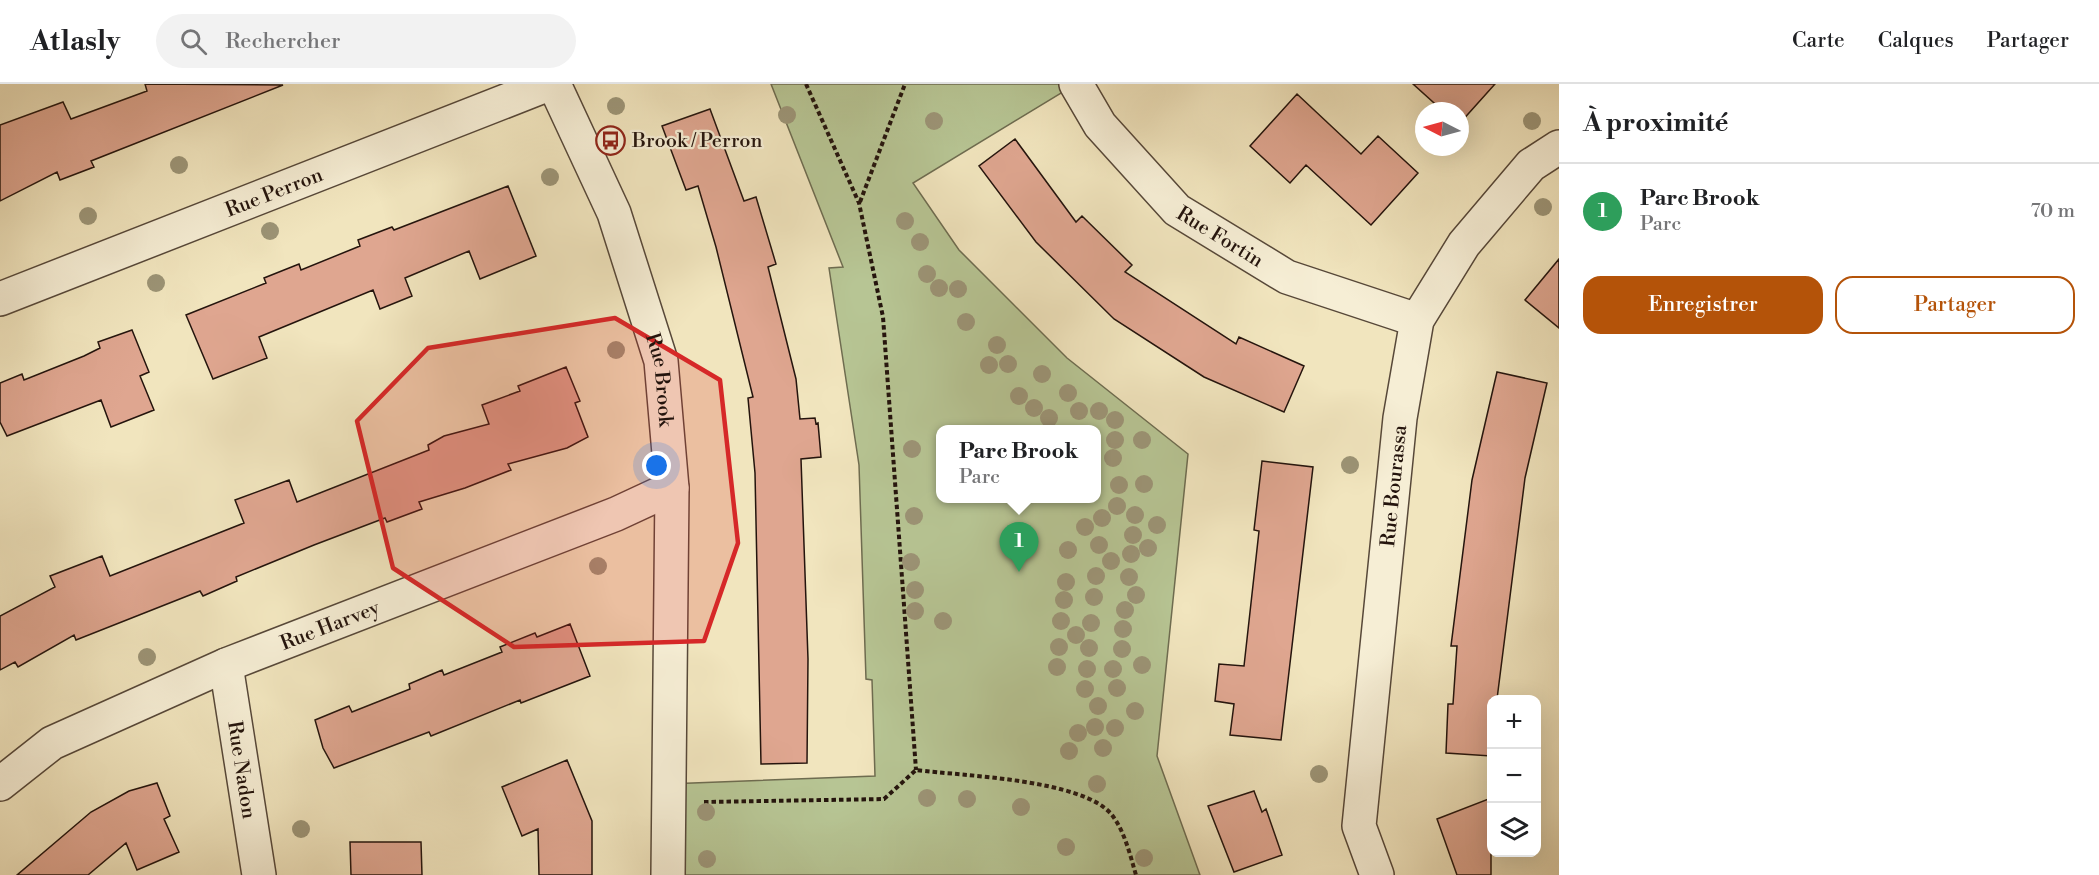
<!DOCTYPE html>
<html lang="fr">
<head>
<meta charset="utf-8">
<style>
  :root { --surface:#fff; --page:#f2f2f2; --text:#202124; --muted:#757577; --line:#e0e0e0; --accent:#b45309 }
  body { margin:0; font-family:"Libre Bodoni",serif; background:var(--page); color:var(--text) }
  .controls { position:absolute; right:18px; bottom:18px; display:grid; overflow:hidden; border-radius:12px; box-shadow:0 6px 24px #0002 }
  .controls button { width:54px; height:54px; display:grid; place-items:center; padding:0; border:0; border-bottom:2px solid var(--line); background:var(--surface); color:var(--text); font:30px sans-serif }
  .compass { position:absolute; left:1415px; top:18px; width:54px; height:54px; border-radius:50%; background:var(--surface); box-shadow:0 6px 24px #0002; rotate:276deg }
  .you { position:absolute; left:657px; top:382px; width:21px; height:21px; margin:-15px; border:4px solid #fff; border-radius:50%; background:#1a73e8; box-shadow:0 0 0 9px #1a73e833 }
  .badge { display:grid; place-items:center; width:39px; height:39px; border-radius:50%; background:var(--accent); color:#fff; font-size:20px; font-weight:700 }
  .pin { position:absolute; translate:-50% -50px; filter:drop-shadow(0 2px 3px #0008) }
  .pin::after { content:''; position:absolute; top:32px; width:21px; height:18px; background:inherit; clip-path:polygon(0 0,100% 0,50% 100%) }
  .popup { position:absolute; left:936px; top:341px; width:165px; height:78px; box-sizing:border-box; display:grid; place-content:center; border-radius:12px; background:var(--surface); filter:drop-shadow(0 2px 4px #0005); font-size:20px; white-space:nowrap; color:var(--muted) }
  .popup b { font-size:22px; color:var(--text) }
  .popup::after { content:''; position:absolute; left:50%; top:100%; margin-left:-12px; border:12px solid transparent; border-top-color:var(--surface) }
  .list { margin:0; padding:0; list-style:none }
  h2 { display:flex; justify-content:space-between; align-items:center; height:78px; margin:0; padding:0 24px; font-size:26px }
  h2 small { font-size:20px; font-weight:400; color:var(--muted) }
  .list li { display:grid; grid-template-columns:39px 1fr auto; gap:18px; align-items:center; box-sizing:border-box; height:96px; padding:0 24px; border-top:2px solid var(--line) }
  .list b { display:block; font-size:22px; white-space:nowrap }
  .list p { margin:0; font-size:20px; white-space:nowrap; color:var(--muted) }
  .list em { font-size:20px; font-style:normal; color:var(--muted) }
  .actions { display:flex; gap:12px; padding:18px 24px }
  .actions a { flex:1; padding:14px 0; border:2px solid var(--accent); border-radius:18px; text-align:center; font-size:21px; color:var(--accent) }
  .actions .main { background:var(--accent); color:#fff }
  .icon { flex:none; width:33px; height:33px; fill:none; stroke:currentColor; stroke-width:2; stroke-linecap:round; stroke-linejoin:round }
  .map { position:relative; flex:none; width:1559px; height:791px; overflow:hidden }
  header { display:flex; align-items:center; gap:36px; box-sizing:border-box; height:84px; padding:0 30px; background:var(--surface); border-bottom:2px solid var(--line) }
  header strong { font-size:28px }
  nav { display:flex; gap:33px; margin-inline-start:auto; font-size:21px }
  .search { width:420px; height:54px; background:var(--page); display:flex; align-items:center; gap:15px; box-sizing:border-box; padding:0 21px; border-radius:33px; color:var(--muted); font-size:22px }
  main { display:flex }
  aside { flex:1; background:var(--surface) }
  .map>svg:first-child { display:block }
</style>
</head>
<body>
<header>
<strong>Atlasly</strong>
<div class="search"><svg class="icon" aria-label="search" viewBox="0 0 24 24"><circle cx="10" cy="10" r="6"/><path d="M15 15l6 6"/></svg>Rechercher</div>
<nav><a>Carte</a><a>Calques</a><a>Partager</a></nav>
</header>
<main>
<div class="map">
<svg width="1559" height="791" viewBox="0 0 1559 791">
  <rect width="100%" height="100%" fill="#f1e5be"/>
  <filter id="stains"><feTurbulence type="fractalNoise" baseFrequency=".00333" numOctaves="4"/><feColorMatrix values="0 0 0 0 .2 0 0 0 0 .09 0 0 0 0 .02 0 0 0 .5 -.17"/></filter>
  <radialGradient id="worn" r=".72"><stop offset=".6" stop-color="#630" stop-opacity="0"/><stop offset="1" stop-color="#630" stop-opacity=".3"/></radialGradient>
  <!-- green -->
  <path fill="#b7c594" stroke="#6e6c50" stroke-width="1.5" fill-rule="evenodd" d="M771 0H1076L913 99 959 166 1067 274 1188 370 1157 672 1200 791H668L667 700 875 692 872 596 866 595 859 381 829 184 843 183ZM941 346H1097V414H941Z"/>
  <!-- building -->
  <path fill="#dfa690" stroke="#24140d" stroke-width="1.5" d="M145 0 283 1 91 77 94 83 60 96 57 88 0 117V41L63 18 71 35 147 7Z
    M1413 0H1495L1460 39V27H1443Z
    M1297 10 1361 70 1378 52 1418 89 1371 141 1306 81 1290 99 1250 62Z
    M710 25 744 117 756 113 776 180 768 183 796 295 800 335 815 334 816 340 818 339 821 373 801 375 808 575 807 679 761 680 755 389 748 314 753 313 716 163 698 102 686 106 662 42Z
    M1015 55 1076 138 1082 132 1132 181 1125 188 1236 260 1239 253 1304 282 1284 328 1204 293 1114 235 1036 158 979 82Z
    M508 102 536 172 480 195 469 167 405 194 412 212 380 225 373 206 259 253 267 274 213 295 186 231 266 199 264 194 299 180 301 186 360 162 358 156 392 143 394 146Z
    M1559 175V244L1525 216Z
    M132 246 149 288 140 292 154 326 111 343 101 316 7 352 0 338V299L22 290 24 296 84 272 100 264 98 258Z
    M566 283 580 317 575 319 588 353 567 364 508 380 511 386 465 404 419 418 422 425 387 438 385 434 314 461 236 493 237 497 203 512 200 507 76 556 74 551 18 583 15 578 0 586V532L55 503 50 492 102 472 110 492 244 439 235 416 289 396 297 418 429 366 428 361 444 352 489 340 482 321 520 307 518 302Z
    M1497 288 1547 299 1525 394 1497 615H1491V672L1446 669 1448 620H1453L1457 562H1451L1472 396Z
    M1262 377 1313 383 1281 656 1230 651 1234 620 1215 617 1219 580 1244 582 1259 447 1254 446Z
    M570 540 590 592 521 619 520 616 431 652 429 648 334 684 323 664 315 636 349 622 352 628 410 605 409 600 442 586 444 591 502 568 500 563 535 549 537 553Z
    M567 676 592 737V791H539L538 745 522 752 502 703Z
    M157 699 170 732 164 735 179 768 137 786 126 759 88 791H17L91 728 129 707Z
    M1254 707 1262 728 1266 725 1282 771 1234 788 1208 722Z
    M1491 714V791H1457L1437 735Z
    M350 758H421L422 791H351Z"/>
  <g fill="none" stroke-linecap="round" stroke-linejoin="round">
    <defs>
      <g id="minor">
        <path id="s1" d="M554 0 614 129 661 277 672 404 668 791"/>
        <path id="s2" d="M1076 0 1100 41 1177 126 1287 193 1417 236"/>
        <path id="s3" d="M0 215 549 0"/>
        <path id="s4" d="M226 581 259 791"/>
        <path id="s5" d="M0 700 52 659 226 581 616 430 672 404"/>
        <path id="s6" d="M1377 791 1359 742 1400 334 1417 236 1464 160 1531 81 1559 63"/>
      </g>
    </defs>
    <!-- minor casing -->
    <use href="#minor" stroke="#574839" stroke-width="36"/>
    <!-- path -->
    <path stroke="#24140d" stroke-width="4" stroke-dasharray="4.5 3" stroke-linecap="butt" d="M806 0 859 119 883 233 916 686
      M860 118 905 0
      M704 718 884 715 916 686C963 692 1083 695 1112 731 1125 748 1130 771 1136 791"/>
    <!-- minor -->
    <use href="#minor" stroke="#f6eed5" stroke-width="33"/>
  </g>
  <!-- trees -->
  <g fill="#9c9476">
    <circle cx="616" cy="22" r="9"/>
    <circle cx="787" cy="31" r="9"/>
    <circle cx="934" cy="37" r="9"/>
    <circle cx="1532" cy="37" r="9"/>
    <circle cx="179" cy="81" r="9"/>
    <circle cx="550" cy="93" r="9"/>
    <circle cx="1543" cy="123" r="9"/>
    <circle cx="88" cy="132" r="9"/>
    <circle cx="905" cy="137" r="9"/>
    <circle cx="270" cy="147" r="9"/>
    <circle cx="920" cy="158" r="9"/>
    <circle cx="927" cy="190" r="9"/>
    <circle cx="156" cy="199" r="9"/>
    <circle cx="939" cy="204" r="9"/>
    <circle cx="958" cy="205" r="9"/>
    <circle cx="966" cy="238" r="9"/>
    <circle cx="997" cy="261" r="9"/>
    <circle cx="616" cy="266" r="9"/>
    <circle cx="1008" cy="280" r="9"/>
    <circle cx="989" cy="281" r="9"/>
    <circle cx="1042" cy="290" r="9"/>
    <circle cx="1068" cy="309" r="9"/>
    <circle cx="1019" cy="312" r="9"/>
    <circle cx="1034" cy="324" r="9"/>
    <circle cx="1079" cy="327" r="9"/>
    <circle cx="1099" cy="327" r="9"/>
    <circle cx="1049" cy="334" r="9"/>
    <circle cx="1115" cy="336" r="9"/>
    <circle cx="1115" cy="356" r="9"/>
    <circle cx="1142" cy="356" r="9"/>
    <circle cx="912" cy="365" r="9"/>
    <circle cx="1113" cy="374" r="9"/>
    <circle cx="1350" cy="381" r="9"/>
    <circle cx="1144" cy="400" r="9"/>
    <circle cx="1119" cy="401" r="9"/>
    <circle cx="1117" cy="422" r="9"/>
    <circle cx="1135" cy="431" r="9"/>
    <circle cx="914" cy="432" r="9"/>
    <circle cx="1102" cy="434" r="9"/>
    <circle cx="1157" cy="441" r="9"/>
    <circle cx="1085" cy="443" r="9"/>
    <circle cx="1133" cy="451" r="9"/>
    <circle cx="1099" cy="461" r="9"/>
    <circle cx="1148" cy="464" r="9"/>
    <circle cx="1068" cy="466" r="9"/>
    <circle cx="1131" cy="470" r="9"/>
    <circle cx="1111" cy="477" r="9"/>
    <circle cx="911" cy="478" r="9"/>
    <circle cx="598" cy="482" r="9"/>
    <circle cx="1096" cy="492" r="9"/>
    <circle cx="1129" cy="493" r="9"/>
    <circle cx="1066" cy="498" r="9"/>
    <circle cx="915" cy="506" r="9"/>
    <circle cx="1136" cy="511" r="9"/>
    <circle cx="1094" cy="513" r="9"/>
    <circle cx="1064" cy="516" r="9"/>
    <circle cx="1125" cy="526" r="9"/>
    <circle cx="915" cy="527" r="9"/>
    <circle cx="943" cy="537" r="9"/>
    <circle cx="1061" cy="537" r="9"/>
    <circle cx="1091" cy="539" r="9"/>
    <circle cx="1123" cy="545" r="9"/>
    <circle cx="1076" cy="551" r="9"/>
    <circle cx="1059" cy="563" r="9"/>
    <circle cx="1089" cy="564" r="9"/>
    <circle cx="1122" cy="565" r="9"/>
    <circle cx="147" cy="573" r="9"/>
    <circle cx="1142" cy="581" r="9"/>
    <circle cx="1057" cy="583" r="9"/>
    <circle cx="1087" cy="585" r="9"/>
    <circle cx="1113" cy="585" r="9"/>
    <circle cx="1117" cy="604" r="9"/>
    <circle cx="1085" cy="605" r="9"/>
    <circle cx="1098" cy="622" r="9"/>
    <circle cx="1135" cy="627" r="9"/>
    <circle cx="1095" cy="643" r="9"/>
    <circle cx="1115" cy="644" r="9"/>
    <circle cx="1078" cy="649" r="9"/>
    <circle cx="1103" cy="664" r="9"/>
    <circle cx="1069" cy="667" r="9"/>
    <circle cx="1319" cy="690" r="9"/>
    <circle cx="1097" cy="700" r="9"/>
    <circle cx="927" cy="714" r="9"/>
    <circle cx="967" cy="715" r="9"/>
    <circle cx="1021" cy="723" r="9"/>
    <circle cx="706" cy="728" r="9"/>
    <circle cx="301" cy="745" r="9"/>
    <circle cx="1066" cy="763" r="9"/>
    <circle cx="1144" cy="774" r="9"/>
    <circle cx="707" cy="775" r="9"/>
  </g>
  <!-- marked area -->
  <path fill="#d62828" fill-opacity="0.2" stroke="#d62828" stroke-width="4.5" stroke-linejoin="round" d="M615 234 720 296 738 459 704 557 514 563 393 484 357 337 428 264Z"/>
  <!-- icons -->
  <defs>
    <symbol id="bus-ring" viewBox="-11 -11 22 22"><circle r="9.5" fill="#f6eed5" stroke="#8f2418" stroke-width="1.5"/><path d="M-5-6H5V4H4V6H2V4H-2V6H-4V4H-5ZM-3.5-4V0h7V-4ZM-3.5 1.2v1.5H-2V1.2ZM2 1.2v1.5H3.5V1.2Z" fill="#8f2418"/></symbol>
  </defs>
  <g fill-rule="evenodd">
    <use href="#bus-ring" x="594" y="40" width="33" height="33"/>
  </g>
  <g text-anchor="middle" stroke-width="4.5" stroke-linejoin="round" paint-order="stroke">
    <!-- poi labels -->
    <g font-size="20" fill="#24140d" stroke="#f6eed5" text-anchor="start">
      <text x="632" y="63">Brook / Perron</text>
    </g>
    <!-- street labels -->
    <g font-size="20" fill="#24140d" stroke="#f6eed5">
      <text dy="7" stroke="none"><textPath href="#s3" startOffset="294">Rue Perron</textPath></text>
      <text dy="7" stroke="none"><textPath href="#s2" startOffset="213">Rue Fortin</textPath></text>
      <text dy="7" stroke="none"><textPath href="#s1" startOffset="316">Rue Brook</textPath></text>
      <text dy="7" stroke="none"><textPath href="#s6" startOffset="394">Rue Bourassa</textPath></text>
      <text dy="7" stroke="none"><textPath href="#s5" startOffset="368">Rue Harvey</textPath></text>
      <text dy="7" stroke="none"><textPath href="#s4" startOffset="106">Rue Nadon</textPath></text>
    </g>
  </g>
  <rect width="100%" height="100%" filter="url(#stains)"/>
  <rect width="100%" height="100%" fill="url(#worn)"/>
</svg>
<div class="controls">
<button>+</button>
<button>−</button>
<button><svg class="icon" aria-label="layers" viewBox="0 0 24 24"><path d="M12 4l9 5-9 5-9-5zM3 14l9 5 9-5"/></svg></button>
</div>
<svg class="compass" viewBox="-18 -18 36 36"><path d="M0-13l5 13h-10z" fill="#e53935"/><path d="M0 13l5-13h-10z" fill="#757577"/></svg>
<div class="you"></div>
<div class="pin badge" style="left:1019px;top:488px;background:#2e9e5b">1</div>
<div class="popup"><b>Parc Brook</b>Parc</div>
</div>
<aside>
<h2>À proximité<small></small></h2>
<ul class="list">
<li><span class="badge" style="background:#2e9e5b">1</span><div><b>Parc Brook</b><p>Parc</p></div><em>70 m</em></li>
</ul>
<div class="actions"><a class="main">Enregistrer</a><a>Partager</a></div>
</aside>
</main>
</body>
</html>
